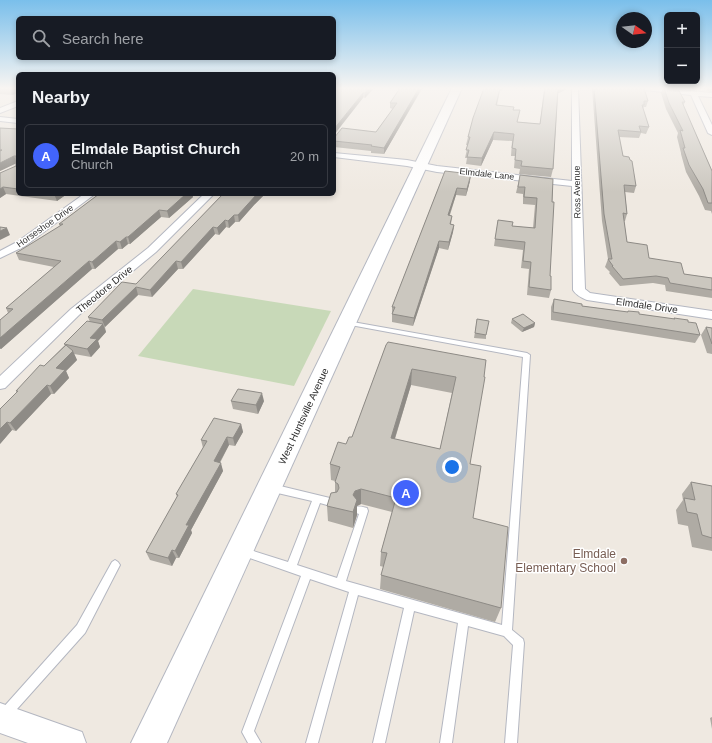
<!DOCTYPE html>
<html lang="en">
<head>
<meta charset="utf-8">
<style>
  :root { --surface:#171b24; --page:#242831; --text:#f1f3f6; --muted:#9ea1a6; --line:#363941; --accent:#4264fb }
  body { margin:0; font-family:Helvetica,sans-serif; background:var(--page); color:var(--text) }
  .controls { position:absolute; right:12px; top:12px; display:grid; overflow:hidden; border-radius:6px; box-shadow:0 2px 6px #0003 }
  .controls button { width:36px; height:36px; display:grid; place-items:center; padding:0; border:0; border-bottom:1px solid var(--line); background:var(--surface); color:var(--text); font:20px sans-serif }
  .compass { position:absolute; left:616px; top:12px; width:36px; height:36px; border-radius:50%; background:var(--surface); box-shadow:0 2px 6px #0003; rotate:104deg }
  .you { position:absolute; left:452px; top:467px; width:14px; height:14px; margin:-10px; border:3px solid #fff; border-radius:50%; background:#1a73e8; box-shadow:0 0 0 6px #1a73e833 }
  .badge { display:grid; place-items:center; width:26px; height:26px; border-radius:50%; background:var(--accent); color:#fff; font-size:13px; font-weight:700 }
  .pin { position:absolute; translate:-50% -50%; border:2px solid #fff; box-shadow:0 1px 4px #0006 }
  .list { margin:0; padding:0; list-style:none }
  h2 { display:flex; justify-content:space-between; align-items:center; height:52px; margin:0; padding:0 16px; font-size:17px }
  h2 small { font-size:13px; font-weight:400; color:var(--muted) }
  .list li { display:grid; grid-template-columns:26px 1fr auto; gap:12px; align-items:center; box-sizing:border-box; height:64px; margin:0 8px 8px; padding:0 8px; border:1px solid var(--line); border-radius:6px }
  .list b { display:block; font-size:15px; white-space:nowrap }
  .list p { margin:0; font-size:13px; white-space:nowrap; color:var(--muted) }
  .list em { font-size:13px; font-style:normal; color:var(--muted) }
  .icon { flex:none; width:22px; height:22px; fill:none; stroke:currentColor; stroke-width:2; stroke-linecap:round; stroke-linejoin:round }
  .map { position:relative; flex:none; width:712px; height:743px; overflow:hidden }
  .search { position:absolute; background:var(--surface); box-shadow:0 2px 6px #0003; left:16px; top:16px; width:320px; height:44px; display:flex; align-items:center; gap:10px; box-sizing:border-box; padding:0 14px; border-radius:6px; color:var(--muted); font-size:15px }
  .panel { position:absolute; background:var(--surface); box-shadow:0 2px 6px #0003; left:16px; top:72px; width:320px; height:124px; border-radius:6px }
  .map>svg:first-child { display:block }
</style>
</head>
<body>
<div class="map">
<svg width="712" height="743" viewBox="0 0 712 743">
  <rect width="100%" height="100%" fill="#efe9e1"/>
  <!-- cemetery -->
  <path fill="#c8d9b8" d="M193 289 331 311 294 386 138 356Z"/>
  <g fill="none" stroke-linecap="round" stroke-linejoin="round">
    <defs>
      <path id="service" d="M347 321 527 353 530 355 512 630 523 639 524 643 517 743H505L513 645 504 636 468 626 452 743H440L458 623 414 611 385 743H373L404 608 358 595 318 743H306L349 592 310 579 254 731 261 743H248L242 732 301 576 244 556 241 555 239 552 241 549 244 548 288 562 312 501 269 491 268 488 269 485 272 484 334 499 337 500 338 503 337 506 334 507 320 503 297 565 337 578 359 514 356 513 355 510 356 507C360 506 363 507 367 508L368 511 346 581 502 625 523 357 345 324 344 323 345 322Z
        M115 560 118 562 120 565 85 633 9 718 5 720 1 718 0 712 1 710 77 625 112 562Z"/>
      <path id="minor" d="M572 88H578L585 289 590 293 712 311V319L587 300C582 298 576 295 573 290L572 186 437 172 407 166 334 157V153L407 160 437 166 572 181Z
        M626 88H657L712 93V97L698 96 712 125V135L708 133 691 95Z
        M18 101V106L0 113V108Z
        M0 117 18 119V123L0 121Z
        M84 194H95L25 246 0 258V251L17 242Z
        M204 194H214L156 252 79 315 5 388 0 389V376L71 309 148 248Z"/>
      <path id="tertiary" d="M0 703 82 732 86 743H28L0 733Z"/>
      <path id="secondary" d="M452 88H462L167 743H131Z"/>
    </defs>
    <!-- service casing -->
    <use href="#service" stroke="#b4b7c1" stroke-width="2"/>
    <!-- minor casing -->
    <use href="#minor" stroke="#b4b7c1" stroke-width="2"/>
    <!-- tertiary casing -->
    <use href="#tertiary" stroke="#b4b7c1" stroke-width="2"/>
    <!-- secondary casing -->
    <use href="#secondary" stroke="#b4b7c1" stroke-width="2"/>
    <!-- service -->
    <use href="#service" fill="#fff" fill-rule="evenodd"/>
    <!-- minor -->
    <use href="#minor" fill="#fff" fill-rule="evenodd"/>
    <!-- tertiary -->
    <use href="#tertiary" fill="#fff" fill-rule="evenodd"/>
    <!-- secondary -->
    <use href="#secondary" fill="#fff" fill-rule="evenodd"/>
  </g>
  <!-- wall -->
  <path fill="#afaba4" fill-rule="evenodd" d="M0 88H18V93L12 95 0 94Z
    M334 88H374L365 98Z
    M400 88H426L425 89H422L384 154 371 153V151L334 147V138L376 132 393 109 390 108V103Z
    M484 88H503L502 91H500L497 105 513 110 517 122 540 124 544 88H567V89L558 93 553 169 551 177 519 174 520 169 514 168 515 156H511L512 141 493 140 481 166 466 164 467 158H465L468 145H466L468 137Z
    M592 88H644L648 101 646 107H644L643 108 649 127 646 134 641 133 639 138 619 137 623 156 636 186 634 193 625 192 627 214 625 221H624L627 242 649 258 684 274 712 278V298L666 291 665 285 653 283 620 286 609 273 610 272 605 267 608 259 602 221Z
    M663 88H671L685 102 683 106 705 155 712 171V214L711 211 705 210 699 196 686 172 681 154V153L677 137 678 133 666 109 661 93Z
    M696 88H712V92L707 91 706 89Z
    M0 128 18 129V194H67L57 201 6 194 0 198V173L16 166V163L0 171Z
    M445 171 470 181 466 196 456 195 450 215 452 216 451 224 454 225 453 232 448 250 439 248 413 326 392 322V307Z
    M520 175 553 179 550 276 551 290 549 298 527 295 529 269 521 268 523 250 494 246 498 220 512 226 533 228 535 205 523 204V194L516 193Z
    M99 194H192L193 197 169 218 161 217 130 244H128L122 249H118L95 269H92L1 349H0V320L8 313 6 308 54 267 19 260 16 253 60 226 59 224Z
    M223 194H265L254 205 239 222H235L229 228 226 227 219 235 215 234 183 269H178L152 297 138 295 105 327 106 332 98 341 100 347 91 357 74 354 77 360 66 371 69 378 54 394H51L16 431 12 430 0 444 17 392 16 391 44 366 65 345 64 344 90 322 88 317 136 284Z
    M554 299 582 306 627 312 628 311 639 314 673 319 674 318 688 322 700 335 695 343 551 320V307Z
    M477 319 486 335V339L474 338Z
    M512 319 535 323 534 327 522 332 511 323Z
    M706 327 712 328V354L707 353 701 335Z
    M386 345 486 360 470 464 473 518 501 608 495 622 380 589 381 575 384 567 380 566 381 552 392 512 361 504 357 506V515L353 528 328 521 327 506 335 492V481L331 480 330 464 352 437ZM411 385 452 393 440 449 395 439Z
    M231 401H264L258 414 233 409Z
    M241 424 243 432 235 446 229 445 220 463 223 471 191 530 192 533 179 558H176L172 566 150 560 146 552 177 497 176 494 203 448 201 440Z
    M691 482 712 486V551L692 547 688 526 678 524 676 510 683 500 682 494Z
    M712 717V729L710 718Z"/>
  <!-- shaded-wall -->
  <path fill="#8e8b86" d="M12 88H18V93L12 95 10 89Z
    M369 88H374L365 98V93Z
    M419 88H422L384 154V148Z
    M558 88H567V89L557 94Z
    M363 93V98L334 135V129Z
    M494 132 493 140 481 166 482 158Z
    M14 156 17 163 0 171V163Z
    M471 174 470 181 466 196 467 189Z
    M3 187 6 194 0 198V189Z
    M457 188 456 195 447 222 448 215Z
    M54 194H67L57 201Z
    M185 194H192L193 197 169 218 167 211Z
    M257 194H265L254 205 239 222 238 215Z
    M159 210 161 217 130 244 128 237Z
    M234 215 235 222 229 228 228 221Z
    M225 220 226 227 219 235 217 228Z
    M454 225 453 232 448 250 449 242Z
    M213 227 215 234 183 269 181 262Z
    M7 228 10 235 0 240V231Z
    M126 237 128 244 122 249 120 242Z
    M116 241 118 249 95 269 92 262Z
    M439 241V248L413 326 414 318Z
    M89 261 92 269 1 349 0 348V338Z
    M176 261 178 269 152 297 150 290Z
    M136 287 138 295 105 327 102 320Z
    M535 323 534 327 522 332 524 328Z
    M103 324 106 332 98 341 100 347 91 357 87 349 90 338Z
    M73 351 77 360 66 371 69 378 54 394 50 386 56 368Z
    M412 369 411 385 390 454 391 438Z
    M47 385 51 394 16 431 10 423Z
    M262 393 264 401 258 414 256 405Z
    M7 422 12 430 0 444V429Z
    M241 424 243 432 235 446 233 438Z
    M227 437 229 445 216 469 214 461Z
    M221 463 223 471 191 530 192 533 179 558 175 551 186 525Z
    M361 489V504L357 506V515L353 528V495L355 491Z
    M172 550 176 558 172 566 168 558Z"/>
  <!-- building -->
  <path fill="#cbc7bf" stroke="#8e8b86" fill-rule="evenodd" d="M334 88H369L365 93H363L334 129Z
    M400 88H419L384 148 371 146 372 145 334 141V138L342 128 376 132 397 103H390Z
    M484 88H500L496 105 514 107 513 110H520L517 122 540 124 545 88H558L553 169 521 166 522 161 515 160 516 149 512 148 514 134 494 132 482 158 467 157 469 150H466L470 137H468L473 118Z
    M594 88H644L648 101H644V105H642L649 127 639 126 641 132 618 130 623 156 629 157 630 160 632 161 636 186 624 185 627 214 623 213 627 242 647 245 649 258 681 263 684 274 712 278V290L670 283 668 278 656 276 623 279 612 266H613L608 259H612L604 214Z
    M664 88 678 89 685 102H682L705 155 712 171V203H708L703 189 689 165 683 148H685L680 130 683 131 669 103Z
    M0 128 18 129V189L3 187 0 189V173L16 166V156H14L0 163V151L2 150H0Z
    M445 171 471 174 467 189 457 188 448 215 452 216 450 224 454 225 449 242 439 241 414 318 392 314 395 307H392Z
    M520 175 553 179 552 202H554L550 276H551V290L529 287 531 262 523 261 525 242 495 239 498 220 513 222 512 226 535 228 537 198 524 197 525 187H518Z
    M99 194H186L167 211 159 210 128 237H126L120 242 116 241 92 262 89 261 0 338V320L13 309 6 308 61 261 16 253 63 224H59Z
    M223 194H257L238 215H234L228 221 225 220 217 228 213 227 181 262 176 261 150 290 136 287 102 320 88 317 122 282 136 284Z
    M0 227 7 228 0 231Z
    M554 299 582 304V306L628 312V311L639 312V314L675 319 674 318 688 320V322L696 323 700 335 553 312Z
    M523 314 535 323 524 328 512 319Z
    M477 319 489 321 486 335 475 333Z
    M87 321 103 324 90 338 97 339 87 349 64 344Z
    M706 327 712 328V344Z
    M388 342 486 360 484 377H485L470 464 481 466 473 518 508 527 501 608 381 575 387 553 381 552 396 498 361 489 355 491 353 495 357 500 353 512 327 506 331 493 337 492 339 488 338 484 335 482 340 467 330 464 338 442 346 444 349 437H352L386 345ZM412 369 456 377 440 449 391 438Z
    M66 345 73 351 56 368 65 370 50 386 47 385 10 423 7 422 0 429V409L18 391H16L40 365 44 366Z
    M238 389 262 393 256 405 231 401Z
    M214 418 241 424 233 438 227 437 214 461 221 463 186 525H189L175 551 172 550 168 558 146 552 178 495 176 494 207 441 201 440Z
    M691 482 712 486V538L702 535 697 514 687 512 684 498 695 500Z"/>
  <!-- sky -->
  <linearGradient id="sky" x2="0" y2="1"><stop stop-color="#7abfeb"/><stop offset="0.46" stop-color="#f8f5f2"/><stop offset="1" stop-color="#f8f5f2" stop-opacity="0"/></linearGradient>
  <rect width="712" height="192" fill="url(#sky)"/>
  <!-- markers -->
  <circle fill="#8d6e63" stroke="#fff" stroke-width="1.5" cx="624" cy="561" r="4"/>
  <g text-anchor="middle" stroke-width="3" stroke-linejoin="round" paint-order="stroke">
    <!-- far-street labels -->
    <g font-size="9" fill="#2e2e2e" stroke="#fff">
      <text transform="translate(487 174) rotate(6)" y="3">Elmdale Lane</text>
      <text transform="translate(577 192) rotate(-91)" y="3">Ross Avenue</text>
      <text transform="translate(45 226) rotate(-35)" y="3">Horseshoe Drive</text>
    </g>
    <!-- street labels -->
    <g font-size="10" fill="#2e2e2e" stroke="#fff">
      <text transform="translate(104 289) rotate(-39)" y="4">Theodore Drive</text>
      <text transform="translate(647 305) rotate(8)" y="4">Elmdale Drive</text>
      <text transform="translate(303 416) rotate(-65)" y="4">West Huntsville Avenue</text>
    </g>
    <!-- near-education labels -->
    <g font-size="12" fill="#785e54" stroke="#fff" text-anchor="end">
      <text x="616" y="558">Elmdale<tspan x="616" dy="14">Elementary School</tspan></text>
    </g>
  </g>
</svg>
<div class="controls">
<button>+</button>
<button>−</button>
</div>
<svg class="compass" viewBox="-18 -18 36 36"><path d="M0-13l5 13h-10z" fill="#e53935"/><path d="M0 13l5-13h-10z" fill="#9ea1a6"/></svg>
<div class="you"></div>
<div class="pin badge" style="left:406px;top:493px">A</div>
<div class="search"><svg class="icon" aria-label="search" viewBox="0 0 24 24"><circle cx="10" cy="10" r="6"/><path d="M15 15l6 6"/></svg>Search here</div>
<section class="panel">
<h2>Nearby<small></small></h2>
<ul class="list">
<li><span class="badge">A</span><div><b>Elmdale Baptist Church</b><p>Church</p></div><em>20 m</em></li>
</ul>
</section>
</div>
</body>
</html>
